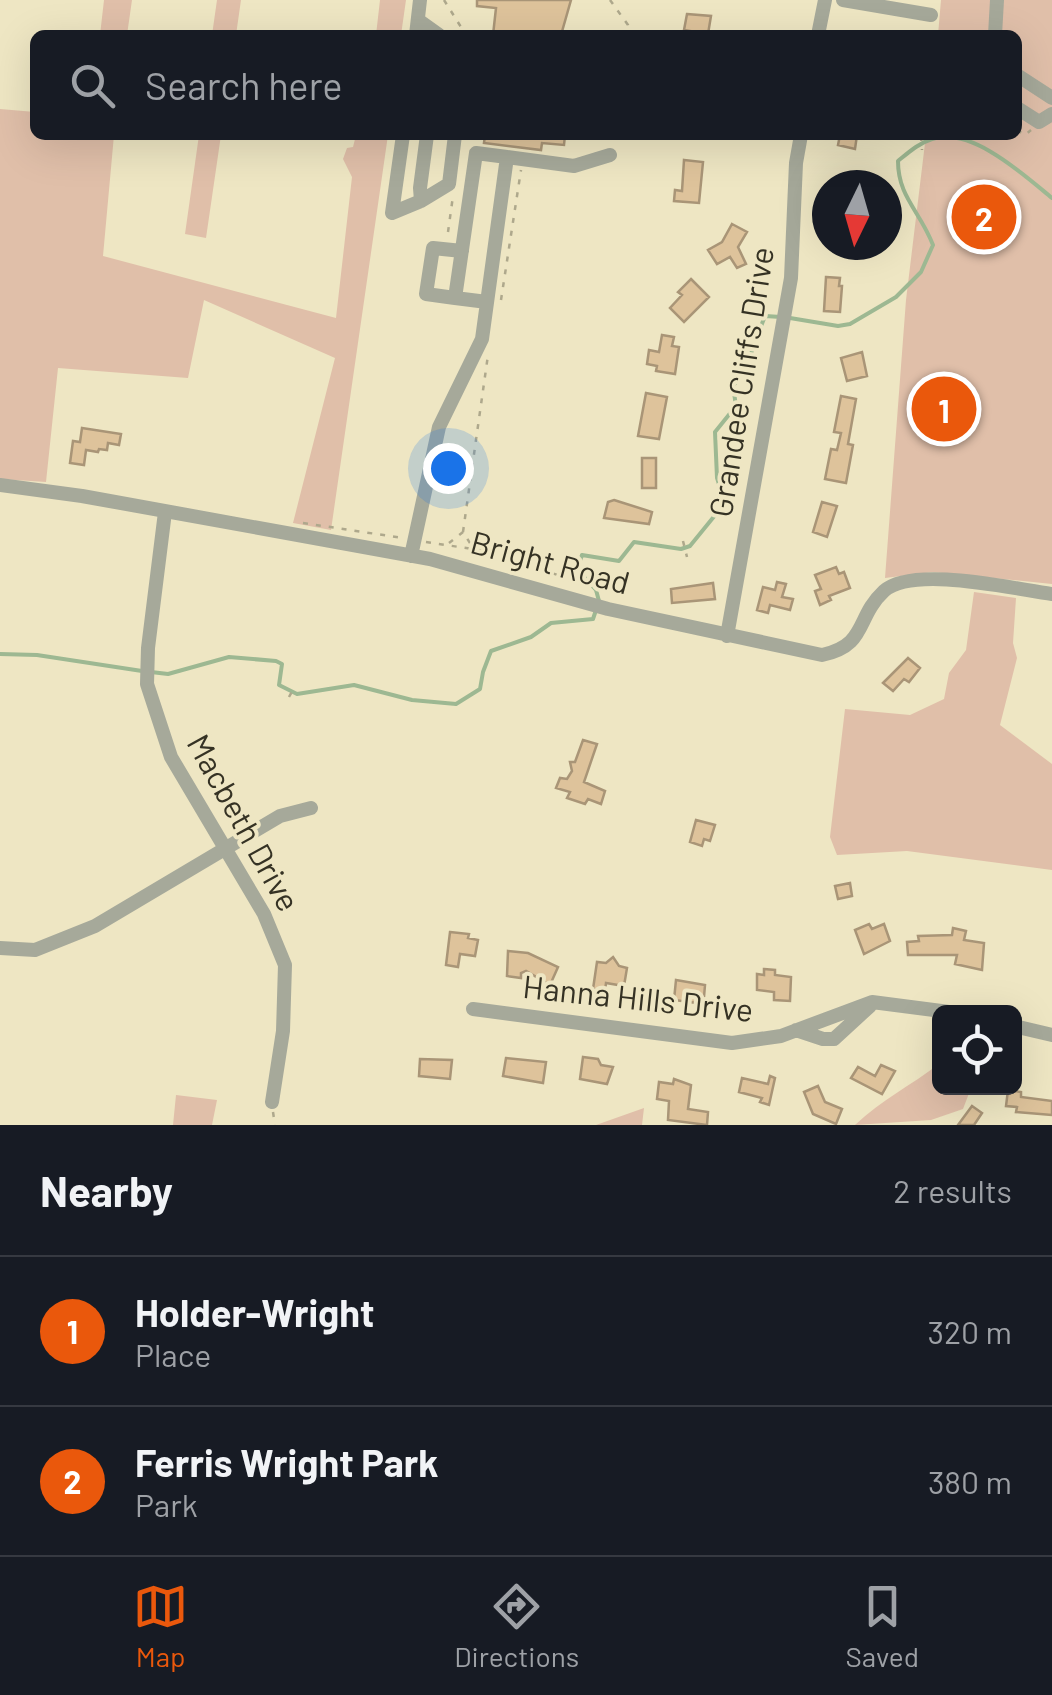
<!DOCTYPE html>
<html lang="en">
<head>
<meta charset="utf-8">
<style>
  :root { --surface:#171b24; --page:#20242c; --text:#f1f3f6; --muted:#9ea1a6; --line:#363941; --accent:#ea580c }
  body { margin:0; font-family:Barlow,sans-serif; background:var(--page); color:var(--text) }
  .controls { position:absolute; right:30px; bottom:30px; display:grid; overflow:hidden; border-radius:15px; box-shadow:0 10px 40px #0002 }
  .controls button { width:90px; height:90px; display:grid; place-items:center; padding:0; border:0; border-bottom:2px solid var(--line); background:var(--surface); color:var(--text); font:50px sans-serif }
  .compass { position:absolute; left:812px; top:170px; width:90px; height:90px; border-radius:50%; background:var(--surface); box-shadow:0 10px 40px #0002; rotate:185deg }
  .you { position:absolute; left:448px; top:468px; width:35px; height:35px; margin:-25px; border:8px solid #fff; border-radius:50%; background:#1a73e8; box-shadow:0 0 0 15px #1a73e833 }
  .badge { display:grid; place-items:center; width:65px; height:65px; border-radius:50%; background:var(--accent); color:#fff; font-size:32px; font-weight:700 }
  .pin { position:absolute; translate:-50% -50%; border:5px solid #fff; box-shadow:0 2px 10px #0006 }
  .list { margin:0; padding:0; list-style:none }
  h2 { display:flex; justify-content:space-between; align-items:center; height:130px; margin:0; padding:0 40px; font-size:42px }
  h2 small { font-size:32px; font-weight:400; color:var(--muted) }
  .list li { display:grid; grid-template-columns:65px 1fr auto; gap:30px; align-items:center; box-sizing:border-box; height:150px; padding:0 40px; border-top:2px solid var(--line) }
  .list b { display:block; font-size:38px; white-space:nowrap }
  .list p { margin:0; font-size:32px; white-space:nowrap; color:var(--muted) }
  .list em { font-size:32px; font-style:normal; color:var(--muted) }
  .icon { flex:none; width:55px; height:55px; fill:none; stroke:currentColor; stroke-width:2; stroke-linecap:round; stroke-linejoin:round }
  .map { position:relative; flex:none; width:1052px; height:1125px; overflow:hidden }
  .search { position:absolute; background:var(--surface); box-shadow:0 10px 40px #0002; left:30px; right:30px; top:30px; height:110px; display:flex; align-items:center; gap:25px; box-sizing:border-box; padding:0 35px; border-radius:15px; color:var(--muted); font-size:38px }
  .sheet { height:430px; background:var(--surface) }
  nav { display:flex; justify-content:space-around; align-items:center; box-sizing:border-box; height:140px; border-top:2px solid var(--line); background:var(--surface); font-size:28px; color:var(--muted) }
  nav a { display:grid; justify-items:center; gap:5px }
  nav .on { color:var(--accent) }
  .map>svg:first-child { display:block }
</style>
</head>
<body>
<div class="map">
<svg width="1052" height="1125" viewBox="0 0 1052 1125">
  <rect width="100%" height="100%" fill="#eee6c3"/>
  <!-- green -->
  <path fill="#e0bfa9" d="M104 0H132L127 35H100Z
    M217 0H241L236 35H212Z
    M380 0H406L401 35H376Z
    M941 0H1052V584L933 572 885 578 906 300 926 135H1017V35H938Z
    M0 109 35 112V135H114L103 256 336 318 352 177 343 159 347 148 353 147 356 135H388L331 530 293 523 335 358 204 300 188 378 58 368 46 482 0 479Z
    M199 135H221L206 238 185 234Z
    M974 592 1016 598 1013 643 1017 658 1000 725 1052 764V870L907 851 837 855 830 837 845 709 910 715 944 699 949 673 966 650Z
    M939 1064 940 1088H971L963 1109 931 1120 855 1125C883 1099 910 1086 939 1064Z
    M176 1095 217 1100 212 1125H173Z
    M644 1108 642 1125H596Z"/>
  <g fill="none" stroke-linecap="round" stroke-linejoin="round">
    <!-- stream -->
    <path stroke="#9db892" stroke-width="4" d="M790 318 838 326 850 324 896 297 921 272 933 245C920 211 898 197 898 161 909 152 919 143 932 139 971 126 1024 175 1052 198
      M758 334 765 316 781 317
      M599 601 596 590 577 569 582 555 619 561 634 542 681 549 690 546 725 503 717 478 715 432 736 406 733 386 748 365 753 347
      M0 654 37 655 142 671
      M151 672 168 674 229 657 276 661 282 664 279 685 297 694 354 685 412 700 456 704 480 689 483 672 491 651 531 637 551 623 593 619 596 610"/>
  </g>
  <!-- building -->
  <path fill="#dec39b" stroke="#a99577" stroke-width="2.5" d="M477 0H571L561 35H493L496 8 477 6Z
    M687 14 711 16 708 34 684 30Z
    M485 135H565L564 145 542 143 541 150 484 143Z
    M840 135H857L855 149 838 145Z
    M684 160 703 162 699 203 674 201 675 190 682 191Z
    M732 224 747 232 738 247 746 264 737 268 730 257 717 264 708 250 722 242Z
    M826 277 840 278 839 286H842L840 312 824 311Z
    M691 279 709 297 684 322 670 308 682 295 678 292Z
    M662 335 674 337 672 346 679 347 675 374 656 371 657 366 647 364 649 350 659 352Z
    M862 352 867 376 847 381 841 358Z
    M646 393 667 397 659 439 638 436Z
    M841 396 856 399 848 444 853 445 846 483 825 479 831 449 837 450 841 433 834 432Z
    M82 428 121 434 119 445 108 443 107 450 99 449 98 452 86 450 84 465 70 463 73 441 80 442Z
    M642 458H656V488H642Z
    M614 500 652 512 649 524 604 518 608 502Z
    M822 502 837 506 827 537 813 532Z
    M836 567 839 574 844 572 850 588 829 596 831 600 820 605 815 591 821 589 815 575Z
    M777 582 786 584 782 597 793 599 790 610 770 605 768 613 757 610 763 587 775 590Z
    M713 583 715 599 672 603 671 589Z
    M908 658 920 668 909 682 904 679 893 691 883 683Z
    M583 740 597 744 584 782 605 791 601 804 588 799 585 804 567 798 570 792 556 788 560 778 567 779 572 771 570 762H575Z
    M696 820 715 825 710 841 704 839 702 846 690 842Z
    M850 883 852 896 838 899 835 886Z
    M869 924 872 929 884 924 890 941 864 954 855 930Z
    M953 928 966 931 964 940 984 943 982 970 955 964 957 955H908L907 942 919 941 918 936 952 935Z
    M450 932 469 934 468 938 478 940 475 956 460 954 458 967 446 965Z
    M508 951 528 953 558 967 550 985 526 971 521 973V978L507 976Z
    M613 957 619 966 627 968 624 986 606 983 605 991 593 989 597 962 606 963Z
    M764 969 775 970V975L791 977 790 1001 774 1000V992L757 990V974L764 975Z
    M676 980 705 985 704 997 698 996 697 1003 674 1000Z
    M583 1057 598 1059 601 1065 613 1067 607 1084 580 1079Z
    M506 1058 546 1062 543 1083 503 1076Z
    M420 1059 452 1060 450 1079 419 1076Z
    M881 1065 895 1071 882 1094 851 1078 858 1067 875 1076Z
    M770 1076 775 1078 769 1105 760 1102 762 1098 739 1092 742 1078 768 1084Z
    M674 1079 691 1085 688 1109 708 1112 707 1125 668 1120 669 1101 657 1099 659 1082 673 1084Z
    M818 1086 825 1102 842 1109 836 1124 813 1114 804 1092Z
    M1008 1090 1021 1092V1097L1052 1101V1115L1016 1112 1017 1107 1006 1106Z
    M972 1106 982 1113 974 1125H958Z"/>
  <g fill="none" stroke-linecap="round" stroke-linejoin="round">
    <!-- path -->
    <path stroke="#aea88c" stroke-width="2.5" stroke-dasharray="5 8" stroke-linecap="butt" d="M444 0 466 35
      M610 0 628 25 630 35
      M1017 130 1025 135 1031 130
      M921 136 922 150
      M448 232 453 196
      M501 300 521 170
      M303 523 403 538
      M463 532 488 355
      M683 541 687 557
      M426 542 479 550 561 576
      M449 543 463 532 473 548
      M289 697 295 686
      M273 1112 275 1125"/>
    <!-- minor -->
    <path stroke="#a6a99a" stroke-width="14" d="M843 0 931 15
      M418 20 439 35
      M416 35 420 0
      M818 35 825 0
      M995 35 997 0
      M1017 75 1052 98
      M1017 108 1039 122 1052 114
      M403 135 392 213 421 201
      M427 135 420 188 421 201 449 184 455 135
      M507 157 574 166 610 155
      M455 298 426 294 433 248 462 251
      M0 485 82 496 430 559 608 609 822 655C868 645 855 618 884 591 913 565 1014 589 1052 594
      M165 512 148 648 147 684 171 757 264 914 285 965 283 1031 272 1102
      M411 556 439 427 482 339 507 157 476 153 455 298 487 302
      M727 636 791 278 796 163 801 135
      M0 948 35 950 95 926 280 816 311 808
      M473 1009 732 1043 781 1036 872 1002 949 1012
      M1014 1026 1052 1035
      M796 1030 823 1039H834L870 1006"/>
  </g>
  <g text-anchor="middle" stroke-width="8" stroke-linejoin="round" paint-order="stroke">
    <!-- street labels -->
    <g font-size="32" fill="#353224" stroke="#eee6c3">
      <text transform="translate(742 382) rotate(-81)" y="11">Grandee Cliffs Drive</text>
      <text transform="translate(550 563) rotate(15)" y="11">Bright Road</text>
      <text transform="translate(243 823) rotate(61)" y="11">Macbeth Drive</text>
      <text transform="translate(638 999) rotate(6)" y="11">Hanna Hills Drive</text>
    </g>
  </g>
</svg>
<div class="controls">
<button><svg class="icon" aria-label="locate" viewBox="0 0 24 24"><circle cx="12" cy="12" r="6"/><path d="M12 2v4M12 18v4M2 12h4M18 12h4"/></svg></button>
</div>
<svg class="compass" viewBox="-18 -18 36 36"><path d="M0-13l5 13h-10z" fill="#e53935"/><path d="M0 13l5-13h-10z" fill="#9ea1a6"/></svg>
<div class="you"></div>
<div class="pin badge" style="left:944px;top:409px">1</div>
<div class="pin badge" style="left:984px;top:217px">2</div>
<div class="search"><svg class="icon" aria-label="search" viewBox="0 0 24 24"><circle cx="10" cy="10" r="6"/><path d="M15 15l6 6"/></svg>Search here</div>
</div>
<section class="sheet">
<h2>Nearby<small>2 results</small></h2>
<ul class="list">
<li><span class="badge">1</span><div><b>Holder-Wright</b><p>Place</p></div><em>320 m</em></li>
<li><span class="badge">2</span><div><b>Ferris Wright Park</b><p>Park</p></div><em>380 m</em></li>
</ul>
</section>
<nav>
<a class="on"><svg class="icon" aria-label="map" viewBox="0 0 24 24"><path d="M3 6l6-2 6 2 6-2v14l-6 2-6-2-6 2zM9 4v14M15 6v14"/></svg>Map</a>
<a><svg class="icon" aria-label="directions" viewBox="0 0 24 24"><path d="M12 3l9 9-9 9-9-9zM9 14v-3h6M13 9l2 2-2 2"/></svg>Directions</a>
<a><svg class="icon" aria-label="saved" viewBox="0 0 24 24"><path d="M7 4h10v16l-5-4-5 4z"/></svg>Saved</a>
</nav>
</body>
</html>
